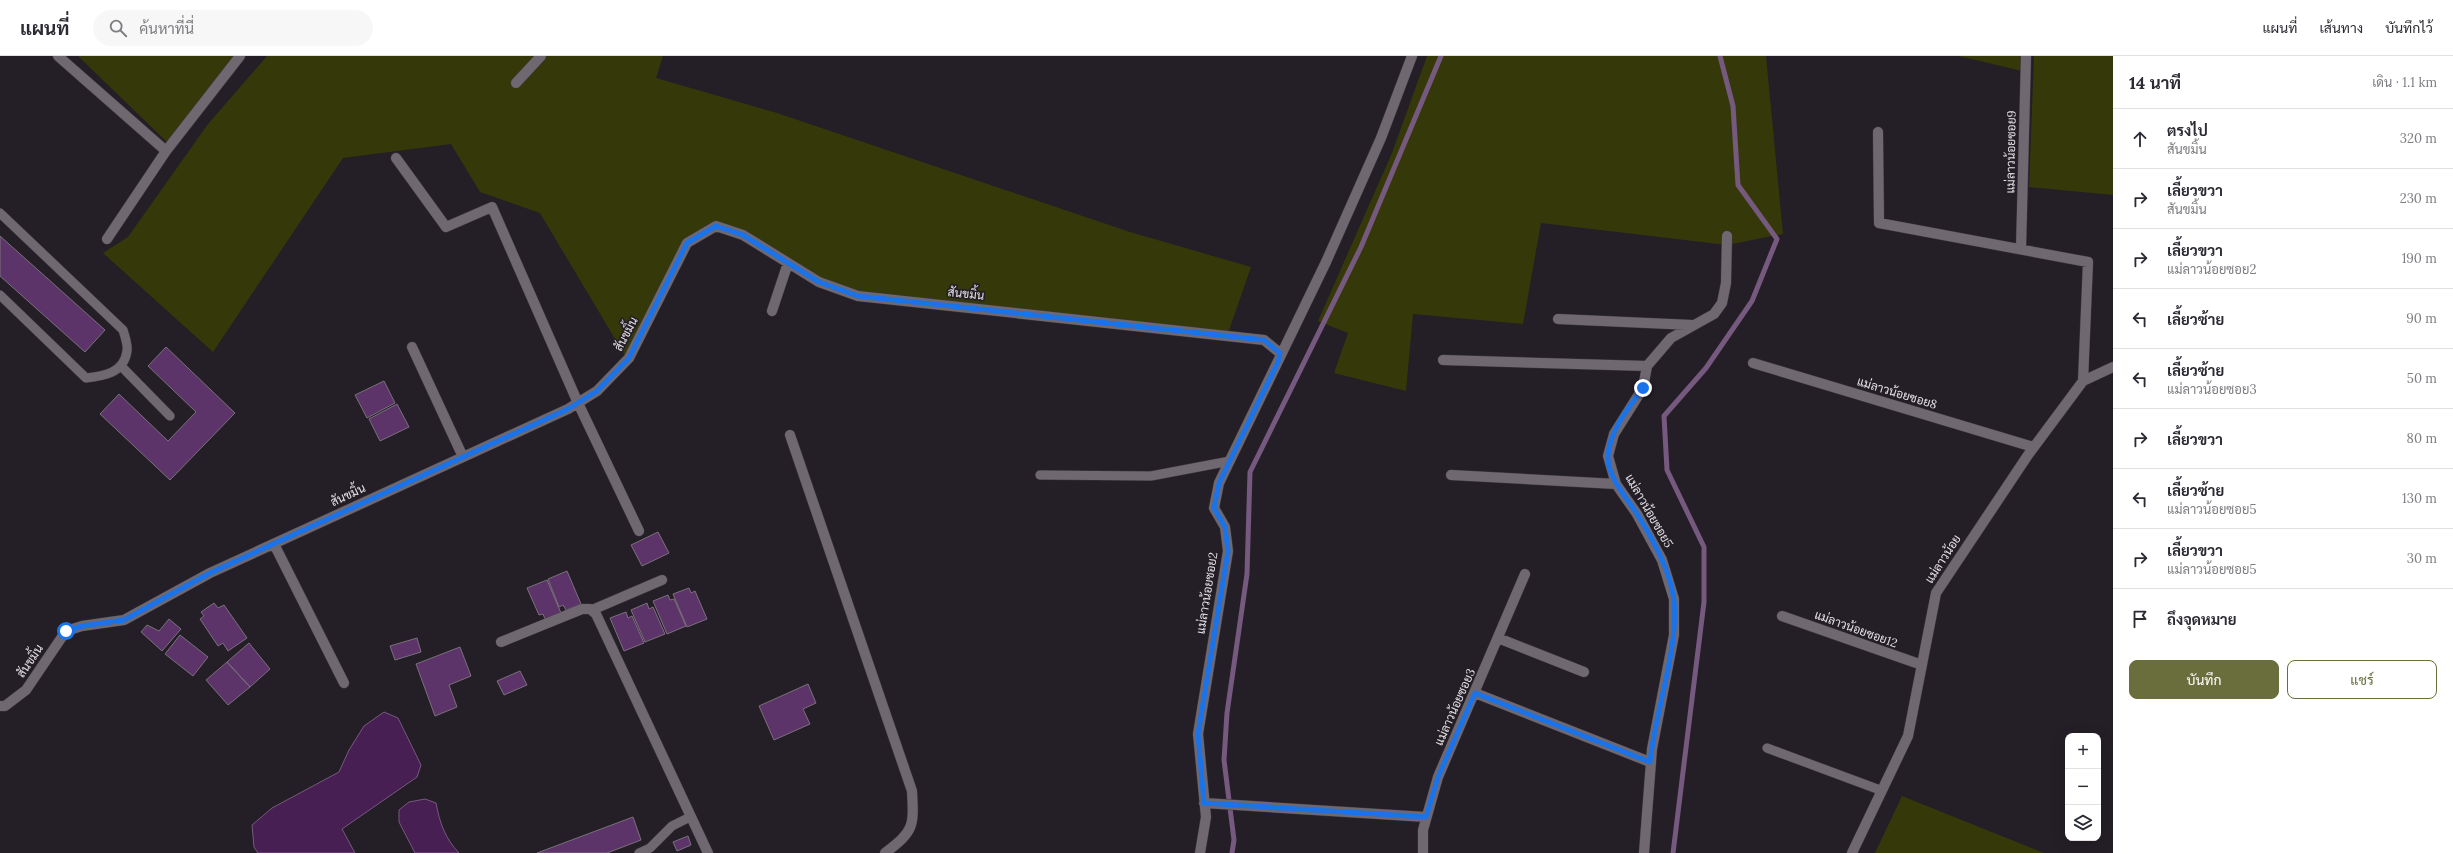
<!DOCTYPE html>
<html lang="th">
<head>
<meta charset="utf-8">
<style>
  :root { --surface:#fff; --page:#f7f7f7; --text:#2b2b33; --muted:#7c7c81; --line:#e1e1e2; --accent:#6a6e3c }
  body { margin:0; font-family:Lora,Sarabun,serif; background:var(--page); color:var(--text) }
  .controls { position:absolute; right:12px; bottom:12px; display:grid; overflow:hidden; border-radius:8px; box-shadow:0 4px 16px #0002 }
  .controls button { width:36px; height:36px; display:grid; place-items:center; padding:0; border:0; border-bottom:1px solid var(--line); background:var(--surface); color:var(--text); font:20px sans-serif }
  .stop { position:absolute; width:12px; height:12px; margin:-9px; border:3px solid #1a73e8; border-radius:50%; background:#fff }
  .stop.end { background:#1a73e8; border-color:#fff; box-shadow:0 1px 4px #0008 }
  .list { margin:0; padding:0; list-style:none }
  h2 { display:flex; justify-content:space-between; align-items:center; height:52px; margin:0; padding:0 16px; font-size:17px }
  h2 small { font-size:13px; font-weight:400; color:var(--muted) }
  .list li { display:grid; grid-template-columns:26px 1fr auto; gap:12px; align-items:center; box-sizing:border-box; height:60px; padding:0 16px; border-top:1px solid var(--line) }
  .list b { display:block; font-size:15px; white-space:nowrap }
  .list p { margin:0; font-size:13px; white-space:nowrap; color:var(--muted) }
  .list em { font-size:13px; font-style:normal; color:var(--muted) }
  .actions { display:flex; gap:8px; padding:12px 16px }
  .actions a { flex:1; padding:9px 0; border:1px solid var(--accent); border-radius:8px; text-align:center; font-size:14px; color:var(--accent) }
  .actions .main { background:var(--accent); color:#fff }
  .icon { flex:none; width:22px; height:22px; fill:none; stroke:currentColor; stroke-width:2; stroke-linecap:round; stroke-linejoin:round }
  .map { position:relative; flex:none; width:2113px; height:797px; overflow:hidden }
  header { display:flex; align-items:center; gap:24px; box-sizing:border-box; height:56px; padding:0 20px; background:var(--surface); border-bottom:1px solid var(--line) }
  header strong { font-size:19px }
  nav { display:flex; gap:22px; margin-inline-start:auto; font-size:14px }
  .search { width:280px; height:36px; background:var(--page); display:flex; align-items:center; gap:10px; box-sizing:border-box; padding:0 14px; border-radius:22px; color:var(--muted); font-size:15px }
  main { display:flex }
  aside { flex:1; background:var(--surface) }
  .map>svg:first-child { display:block }
</style>
</head>
<body>
<header>
<strong>แผนที่</strong>
<div class="search"><svg class="icon" aria-label="search" viewBox="0 0 24 24"><circle cx="10" cy="10" r="6"/><path d="M15 15l6 6"/></svg>ค้นหาที่นี่</div>
<nav><a>แผนที่</a><a>เส้นทาง</a><a>บันทึกไว้</a></nav>
</header>
<main>
<div class="map">
<svg width="2113" height="797" viewBox="0 0 2113 797">
  <rect width="100%" height="100%" fill="#241e26"/>
  <!-- green -->
  <path fill="#35390a" d="M78 0H239L167 86Z
    M267 0H663L656 22 777 57 1130 176 1251 211 1227 280 858 240 819 226 743 179 716 170 687 187 630 308 540 157 480 136 451 88 343 102 213 296 103 197 128 181 208 68Z
    M1427 0H1766L1783 178 1727 189 1541 167 1523 268 1413 258 1406 335 1334 317 1348 277 1318 265 1392 97Z
    M1959 0H2022V15Z
    M2034 0H2113V139L2029 131Z
    M1902 740 2044 797H1875Z"/>
  <!-- water -->
  <path fill="#471f53" stroke="#76597f" d="M384 656 398 662 421 709 417 721 342 773 355 797H258L254 791 252 769 272 752 339 716 349 694 364 670Z
    M425 743 436 747C440 768 445 782 459 797H415L399 766V754L409 746Z"/>
  <g fill="none" stroke-linecap="round" stroke-linejoin="round">
    <!-- stream -->
    <path stroke="#76597f" stroke-width="5" d="M1232 797 1234 784 1224 704 1227 657 1247 518 1250 416 1361 191 1441 0
      M1673 797 1704 546V491L1667 414 1664 360 1706 312 1752 245 1777 183 1738 129 1733 50 1720 0"/>
  </g>
  <!-- building -->
  <path fill="#5d3469" stroke="#79717b" d="M0 180 105 274 85 296 0 220Z
    M166 291 235 357 170 424 100 358 119 338 168 385 196 356 148 310Z
    M384 325 395 347 367 362 355 339Z
    M397 348 409 371 380 385 369 363Z
    M658 476 669 497 642 510 631 489Z
    M567 515 581 548 566 554 563 549 559 551 548 523Z
    M547 524 561 557 545 563 543 558 539 559 527 532Z
    M689 532 691 537 695 535 707 563 687 571 673 538Z
    M668 539 670 544 674 543 686 570 667 578 653 545Z
    M214 547 218 552 224 549 247 582 228 595 223 587 218 590 200 563 204 560 201 556Z
    M647 547 649 553 653 551 665 578 645 586 631 554Z
    M626 556 628 562 632 560 644 587 624 595 610 562Z
    M169 563 181 573 162 595 141 576 147 569 159 575Z
    M180 579 208 601 193 620 165 598Z
    M417 582 421 596 395 604 390 590Z
    M249 587 270 613 250 631 227 606Z
    M460 591 471 620 449 629 457 651 435 660 416 608Z
    M227 606 250 631 228 649 206 624Z
    M520 615 527 629 504 639 497 625Z
    M808 628 816 647 803 653 810 668 774 684 759 650Z
    M633 761 641 784 607 797H537Z
    M688 780 691 789 677 795 673 786Z"/>
  <g fill="none" stroke-linecap="round" stroke-linejoin="round">
    <defs>
      <path id="lane" d="M0 157 123 274C125 280 128 289 127 295 124 317 104 320 86 322L0 239
        M121 310 170 360
        M1040 419 1151 420 1230 405
        M1767 692 1880 734
        M639 797 650 792 672 770 690 761"/>
      <path id="street" d="M58 0 166 95
        M516 27 541 0
        M1878 76 1879 167 2088 206 2083 325
        M396 102 446 171 492 151 578 347 639 475
        M107 183 166 95 240 0
        M2021 192 2026 0
        M772 255 788 207
        M1558 263 1692 269
        M412 291 463 401
        M1443 304 1647 310 1643 332 1614 378 1608 400 1616 428 1637 458 1662 504 1674 543V579L1652 693 1644 797
        M1753 307 2033 391
        M1647 310 1671 282 1714 258 1722 247 1726 227 1727 180
        M790 379 912 735C914 771 914 775 885 797
        M1451 419 1616 428
        M274 488 344 627
        M592 554 662 524
        M1782 560 1922 609
        M1498 582 1584 616
        M501 586 582 553H590L596 558 708 797
        M1475 637 1650 706
        M0 650H5L26 634 66 575 82 570 124 564 210 517 568 353 597 335 629 302 687 187 716 170 743 179 819 226 858 240 1264 284 1280 297
        M1204 747 1426 761
        M1200 797 1206 761 1198 678 1228 495 1225 471 1214 452 1219 427 1326 206 1381 82 1412 0
        M1423 797V774L1438 721 1525 518
        M1852 797 1908 680 1936 537 2028 399 2083 325 2113 311"/>
    </defs>
    <!-- lane casing -->
    <use href="#lane" stroke="#3d383e" stroke-width="10"/>
    <!-- street casing -->
    <use href="#street" stroke="#3d383e" stroke-width="11"/>
    <!-- lane -->
    <use href="#lane" stroke="#6f6871" stroke-width="9"/>
    <!-- street -->
    <use href="#street" stroke="#6f6871" stroke-width="10"/>
  </g>
  <g fill="none" stroke-linecap="round" stroke-linejoin="round">
    <!-- route -->
    <path stroke="#1a73e8" stroke-width="5" d="M66 575 82 570 124 564 210 517 568 353 597 335 629 302 687 187 716 170 743 179 819 226 858 240 1264 284 1280 297 1278 306 1219 427 1214 452 1225 471 1228 495 1198 678 1204 747 1426 761 1438 721 1475 637 1650 706C1655 656 1679 592 1674 544 1670 514 1653 483 1637 458 1627 442 1606 419 1608 399 1610 374 1629 351 1643 332"/>
  </g>
  <g text-anchor="middle" stroke-width="3.5" stroke-linejoin="round" paint-order="stroke">
    <!-- street labels -->
    <g font-size="12" fill="#e5e1e6" stroke="#241e26">
      <text transform="translate(2011 96) rotate(-89)" y="4">แม่ลาวน้อยซอย9</text>
      <text transform="translate(966 238) rotate(6)" y="4">สันขมิ้น</text>
      <text transform="translate(626 278) rotate(-62)" y="4">สันขมิ้น</text>
      <text transform="translate(1897 337) rotate(17)" y="4">แม่ลาวน้อยซอย8</text>
      <text transform="translate(348 439) rotate(-25)" y="4">สันขมิ้น</text>
      <text transform="translate(1649 455) rotate(60)" y="4">แม่ลาวน้อยซอย5</text>
      <text transform="translate(1943 503) rotate(-57)" y="4">แม่ลาวน้อย</text>
      <text transform="translate(1207 537) rotate(-81)" y="4">แม่ลาวน้อยซอย2</text>
      <text transform="translate(1856 573) rotate(20)" y="4">แม่ลาวน้อยซอย12</text>
      <text transform="translate(30 605) rotate(-56)" y="4">สันขมิ้น</text>
      <text transform="translate(1455 651) rotate(-66)" y="4">แม่ลาวน้อยซอย3</text>
    </g>
  </g>
</svg>
<div class="controls">
<button>+</button>
<button>−</button>
<button><svg class="icon" aria-label="layers" viewBox="0 0 24 24"><path d="M12 4l9 5-9 5-9-5zM3 14l9 5 9-5"/></svg></button>
</div>
<div class="stop" style="left:66px;top:575px"></div>
<div class="stop end" style="left:1643px;top:332px"></div>
</div>
<aside>
<h2>14 นาที<small>เดิน · 1.1 km</small></h2>
<ul class="list">
<li><svg class="icon" aria-label="ahead" viewBox="0 0 24 24"><path d="M12 20V5M6 11l6-6 6 6"/></svg><div><b>ตรงไป</b><p>สันขมิ้น</p></div><em>320 m</em></li>
<li><svg class="icon" aria-label="right" viewBox="0 0 24 24"><path d="M7 20v-9h11M14 6l5 5-5 5"/></svg><div><b>เลี้ยวขวา</b><p>สันขมิ้น</p></div><em>230 m</em></li>
<li><svg class="icon" aria-label="right" viewBox="0 0 24 24"><path d="M7 20v-9h11M14 6l5 5-5 5"/></svg><div><b>เลี้ยวขวา</b><p>แม่ลาวน้อยซอย2</p></div><em>190 m</em></li>
<li><svg class="icon" aria-label="left" viewBox="0 0 24 24"><path d="M17 20v-9H6M10 6l-5 5 5 5"/></svg><div><b>เลี้ยวซ้าย</b></div><em>90 m</em></li>
<li><svg class="icon" aria-label="left" viewBox="0 0 24 24"><path d="M17 20v-9H6M10 6l-5 5 5 5"/></svg><div><b>เลี้ยวซ้าย</b><p>แม่ลาวน้อยซอย3</p></div><em>50 m</em></li>
<li><svg class="icon" aria-label="right" viewBox="0 0 24 24"><path d="M7 20v-9h11M14 6l5 5-5 5"/></svg><div><b>เลี้ยวขวา</b></div><em>80 m</em></li>
<li><svg class="icon" aria-label="left" viewBox="0 0 24 24"><path d="M17 20v-9H6M10 6l-5 5 5 5"/></svg><div><b>เลี้ยวซ้าย</b><p>แม่ลาวน้อยซอย5</p></div><em>130 m</em></li>
<li><svg class="icon" aria-label="right" viewBox="0 0 24 24"><path d="M7 20v-9h11M14 6l5 5-5 5"/></svg><div><b>เลี้ยวขวา</b><p>แม่ลาวน้อยซอย5</p></div><em>30 m</em></li>
<li><svg class="icon" aria-label="arrive" viewBox="0 0 24 24"><path d="M6 21V4h12l-3 4 3 4H6"/></svg><div><b>ถึงจุดหมาย</b></div></li>
</ul>
<div class="actions"><a class="main">บันทึก</a><a>แชร์</a></div>
</aside>
</main>
</body>
</html>
